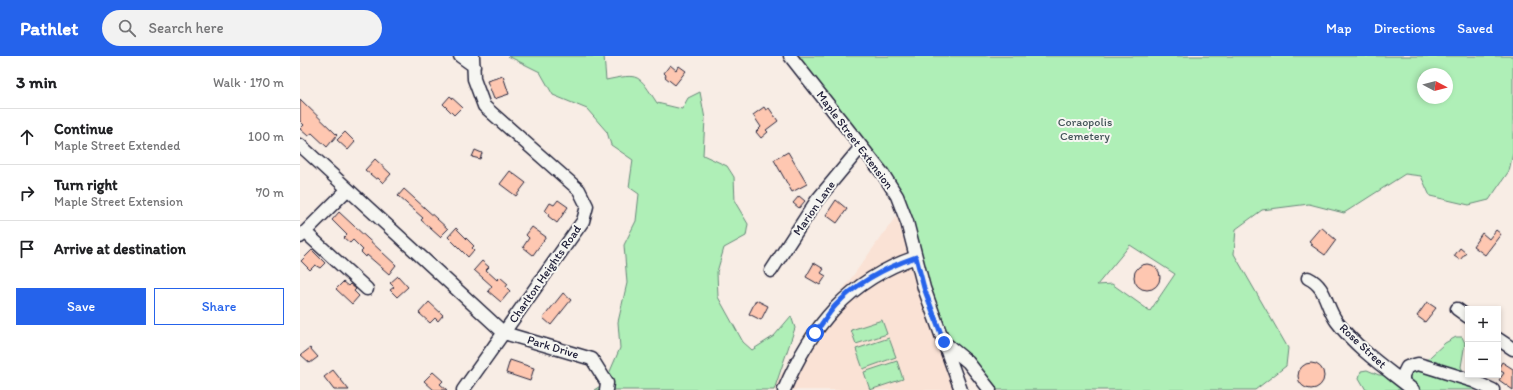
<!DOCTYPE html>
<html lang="en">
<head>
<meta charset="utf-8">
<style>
  :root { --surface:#fff; --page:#f2f2f2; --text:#202124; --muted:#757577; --line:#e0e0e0; --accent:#2563eb }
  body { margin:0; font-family:Itim,sans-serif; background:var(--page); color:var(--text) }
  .controls { position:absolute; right:12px; bottom:12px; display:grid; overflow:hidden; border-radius:0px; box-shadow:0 2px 6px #0003 }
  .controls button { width:36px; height:36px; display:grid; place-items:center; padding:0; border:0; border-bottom:1px solid var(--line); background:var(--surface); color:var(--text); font:20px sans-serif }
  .compass { position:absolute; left:1117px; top:12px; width:36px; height:36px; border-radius:50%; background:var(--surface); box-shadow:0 2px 6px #0003; rotate:97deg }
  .stop { position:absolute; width:12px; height:12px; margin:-9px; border:3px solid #2563eb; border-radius:50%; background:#fff }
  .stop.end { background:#2563eb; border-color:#fff; box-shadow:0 1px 4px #0008 }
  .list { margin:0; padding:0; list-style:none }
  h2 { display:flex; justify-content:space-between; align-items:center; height:52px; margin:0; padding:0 16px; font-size:17px }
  h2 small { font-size:13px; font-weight:400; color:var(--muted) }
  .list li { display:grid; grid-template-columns:26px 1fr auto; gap:12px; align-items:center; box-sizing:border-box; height:56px; padding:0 16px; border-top:1px solid var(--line) }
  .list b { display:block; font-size:15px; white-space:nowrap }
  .list p { margin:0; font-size:13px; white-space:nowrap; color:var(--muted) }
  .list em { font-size:13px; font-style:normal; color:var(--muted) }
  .actions { display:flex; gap:8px; padding:12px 16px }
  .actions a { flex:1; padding:9px 0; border:1px solid var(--accent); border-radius:0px; text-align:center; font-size:14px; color:var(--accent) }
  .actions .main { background:var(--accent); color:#fff }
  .icon { flex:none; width:22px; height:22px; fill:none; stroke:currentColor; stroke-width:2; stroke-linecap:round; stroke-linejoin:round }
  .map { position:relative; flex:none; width:1213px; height:334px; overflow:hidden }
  header { display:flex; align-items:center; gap:24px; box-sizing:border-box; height:56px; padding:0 20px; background:var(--accent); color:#fff }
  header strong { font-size:19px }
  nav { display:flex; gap:22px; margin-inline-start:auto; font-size:14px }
  .search { width:280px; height:36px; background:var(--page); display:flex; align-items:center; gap:10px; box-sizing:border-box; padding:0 14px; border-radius:22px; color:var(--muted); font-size:15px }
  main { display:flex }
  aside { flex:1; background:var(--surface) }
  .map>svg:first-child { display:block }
</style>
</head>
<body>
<header>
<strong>Pathlet</strong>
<div class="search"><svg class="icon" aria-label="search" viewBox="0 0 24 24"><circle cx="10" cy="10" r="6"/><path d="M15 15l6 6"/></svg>Search here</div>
<nav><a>Map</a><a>Directions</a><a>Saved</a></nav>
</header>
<main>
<aside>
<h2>3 min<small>Walk · 170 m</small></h2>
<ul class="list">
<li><svg class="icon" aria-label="ahead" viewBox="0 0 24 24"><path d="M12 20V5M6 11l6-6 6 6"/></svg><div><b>Continue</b><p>Maple Street Extended</p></div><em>100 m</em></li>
<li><svg class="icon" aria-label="right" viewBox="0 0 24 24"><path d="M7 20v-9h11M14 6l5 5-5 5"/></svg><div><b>Turn right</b><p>Maple Street Extension</p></div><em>70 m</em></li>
<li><svg class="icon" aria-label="arrive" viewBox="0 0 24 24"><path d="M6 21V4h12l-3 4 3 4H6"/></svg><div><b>Arrive at destination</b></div></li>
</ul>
<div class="actions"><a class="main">Save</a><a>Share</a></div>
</aside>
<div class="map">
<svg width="1213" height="334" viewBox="0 0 1213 334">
  <rect width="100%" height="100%" fill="#f8ede5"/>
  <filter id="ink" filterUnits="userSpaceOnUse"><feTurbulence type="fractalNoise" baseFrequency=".025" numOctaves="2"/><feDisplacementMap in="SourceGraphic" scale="8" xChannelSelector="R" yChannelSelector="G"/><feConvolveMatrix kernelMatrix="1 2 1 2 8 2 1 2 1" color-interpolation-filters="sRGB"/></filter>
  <g filter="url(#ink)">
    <!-- built -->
    <path fill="#fae2d5" d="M597 159 613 220 654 334H470Z"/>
    <!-- green -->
    <path fill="#afefb7" stroke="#688879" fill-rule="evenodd" d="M208 0H304L306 24C340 17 338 18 357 47L382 53 388 42 400 36 405 63 403 99 427 110 434 121 435 146 448 168 446 180 424 192 417 216 418 241 443 286 452 294 474 280 491 260 495 272 474 334H294L305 327 320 292 318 266 327 227 324 189 336 165 339 138 329 131 333 104 311 89 307 76 287 53 253 39 240 16Z
      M497 0H1213V97L1209 115 1189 144 1169 149 1130 140 1121 120 1105 118 1044 157 1009 148 962 154 936 173 934 198 988 292 986 310 955 334H690L644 286 602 150ZM1123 18H1147V42H1123ZM830 189 875 218 850 255 812 228 797 229Z
      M582 264 587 278 556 288 551 274Z
      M1156 281H1162L1165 287 1161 311 1164 317 1173 325 1177 334H1066L1059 322 1061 315 1067 314 1079 319H1085L1104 312 1116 314 1145 287Z
      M589 282 596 301 563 313 556 293Z
      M597 305 603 323 570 334 564 316Z"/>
    <!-- building -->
    <path fill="#fec7b1" stroke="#22223b" d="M370 9 376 14 379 10 386 15 375 29 365 21 366 19 364 17Z
      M203 20 209 38 194 43 187 25Z
      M150 40 162 51 154 59 143 48Z
      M0 43 37 79 27 91 12 77 8 80 0 73 4 69 0 65Z
      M464 51 466 54 469 52 478 65 466 74 468 76 461 82 456 76 461 71 453 59Z
      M45 76 55 86 48 94 37 84Z
      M175 94 182 97 180 103 172 101Z
      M488 96 507 128 492 136 474 104Z
      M75 103 91 118 83 127 78 122 76 123 65 114Z
      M210 115 226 127 216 140 200 128Z
      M104 133 148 173 140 181 121 164 123 162 98 140Z
      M499 140 505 145 499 152 493 147Z
      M258 144 268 151 257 167 248 160 249 158 245 155 250 147 254 149Z
      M536 144 547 153 537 167 526 159Z
      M39 156 96 209 89 218 67 199 66 201 61 196 63 194 53 184 50 187 44 182 47 179 32 164Z
      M232 171 246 181 233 199 223 191 229 182 226 179Z
      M1021 171 1036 184 1025 199 1011 189 1013 188 1009 185Z
      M156 172 174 190 172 192 174 194 168 201 148 181Z
      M1196 174 1201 178 1185 199 1173 190 1182 177 1189 183Z
      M1160 192 1166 197 1160 204 1154 200Z
      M12 194 25 207 20 212 15 209 10 214 1 205Z
      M182 205 189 211 186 214 197 224 200 221 208 228 206 231 210 235 201 246 188 235 192 230 174 214Z
      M514 207 524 213 521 217 526 220 520 229 506 221Z
      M834 221a13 13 0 1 1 26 0a13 13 0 1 1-26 0Z
      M98 220 108 231 97 241 90 234 94 231 90 227Z
      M43 226 48 230 50 228 56 233 54 235 59 240 52 248 36 233Z
      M263 237 271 244 251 269 243 262Z
      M456 244 468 250 461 264 449 258Z
      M129 246 143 259 138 265 135 262 130 267 119 257Z
      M1127 246 1136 252 1125 266 1117 260Z
      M10 292 18 301 10 307 1 299Z
      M210 304 234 312 230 325 206 317Z
      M1202 306 1213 313V334L1199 324 1204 317 1198 313Z
      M998 320a13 13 0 1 1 26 0a13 13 0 1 1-26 0Z
      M33 314 49 334H34L24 321Z
      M133 316 143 325 140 328 147 334H134L124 325Z"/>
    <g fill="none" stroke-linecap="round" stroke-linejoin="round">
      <defs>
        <path id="minor" d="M160 0 174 10
          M490 0 583 118 597 140 607 166 624 232 661 334
          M0 89 204 277 292 303 307 327 306 334
          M5 176 67 233
          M0 181 47 134
          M471 215 517 144 561 91
          M1008 222C1027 231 1025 250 1037 266 1058 294 1087 313 1113 334
          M1157 253 1168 261
          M1198 283 1213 293
          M645 287 668 306 690 334
          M1103 326V319L1107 311 1118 308 1125 310 1173 325 1193 334
          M163 334 283 165 287 150 279 134 184 50 174 23 173 0
          M484 334C511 270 549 224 616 201"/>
      </defs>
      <!-- minor casing -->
      <use href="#minor" stroke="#22223b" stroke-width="15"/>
      <!-- minor -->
      <use href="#minor" stroke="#f6f6f2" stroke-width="12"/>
    </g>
  </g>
  <g fill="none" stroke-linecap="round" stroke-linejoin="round" filter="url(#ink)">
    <!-- route -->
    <path stroke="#2563eb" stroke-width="5" d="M515 277C522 268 528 258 535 250 556 227 587 211 616 201L624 232 644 286"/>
  </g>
  <g text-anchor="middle" stroke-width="4" stroke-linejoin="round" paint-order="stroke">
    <!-- park labels -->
    <g font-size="12" fill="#45555a" stroke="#f6f6f2">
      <text x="785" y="70">Coraopolis<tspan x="785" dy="14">Cemetery</tspan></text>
    </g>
    <!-- street labels -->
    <g font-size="12" fill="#22223b" stroke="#f6f6f2">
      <text transform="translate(555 84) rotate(53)" y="4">Maple Street Extension</text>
      <text transform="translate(514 152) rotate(-55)" y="4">Marion Lane</text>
      <text transform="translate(245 218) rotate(-55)" y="4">Charlton Heights Road</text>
      <text transform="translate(1063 290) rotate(43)" y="4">Rose Street</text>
      <text transform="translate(253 291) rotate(17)" y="4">Park Drive</text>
    </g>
  </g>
</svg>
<div class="controls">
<button>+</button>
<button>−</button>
</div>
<svg class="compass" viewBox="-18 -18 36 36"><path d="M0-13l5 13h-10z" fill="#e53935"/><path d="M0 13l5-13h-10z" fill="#757577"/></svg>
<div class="stop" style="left:515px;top:277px"></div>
<div class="stop end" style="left:644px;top:286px"></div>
</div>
</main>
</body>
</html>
